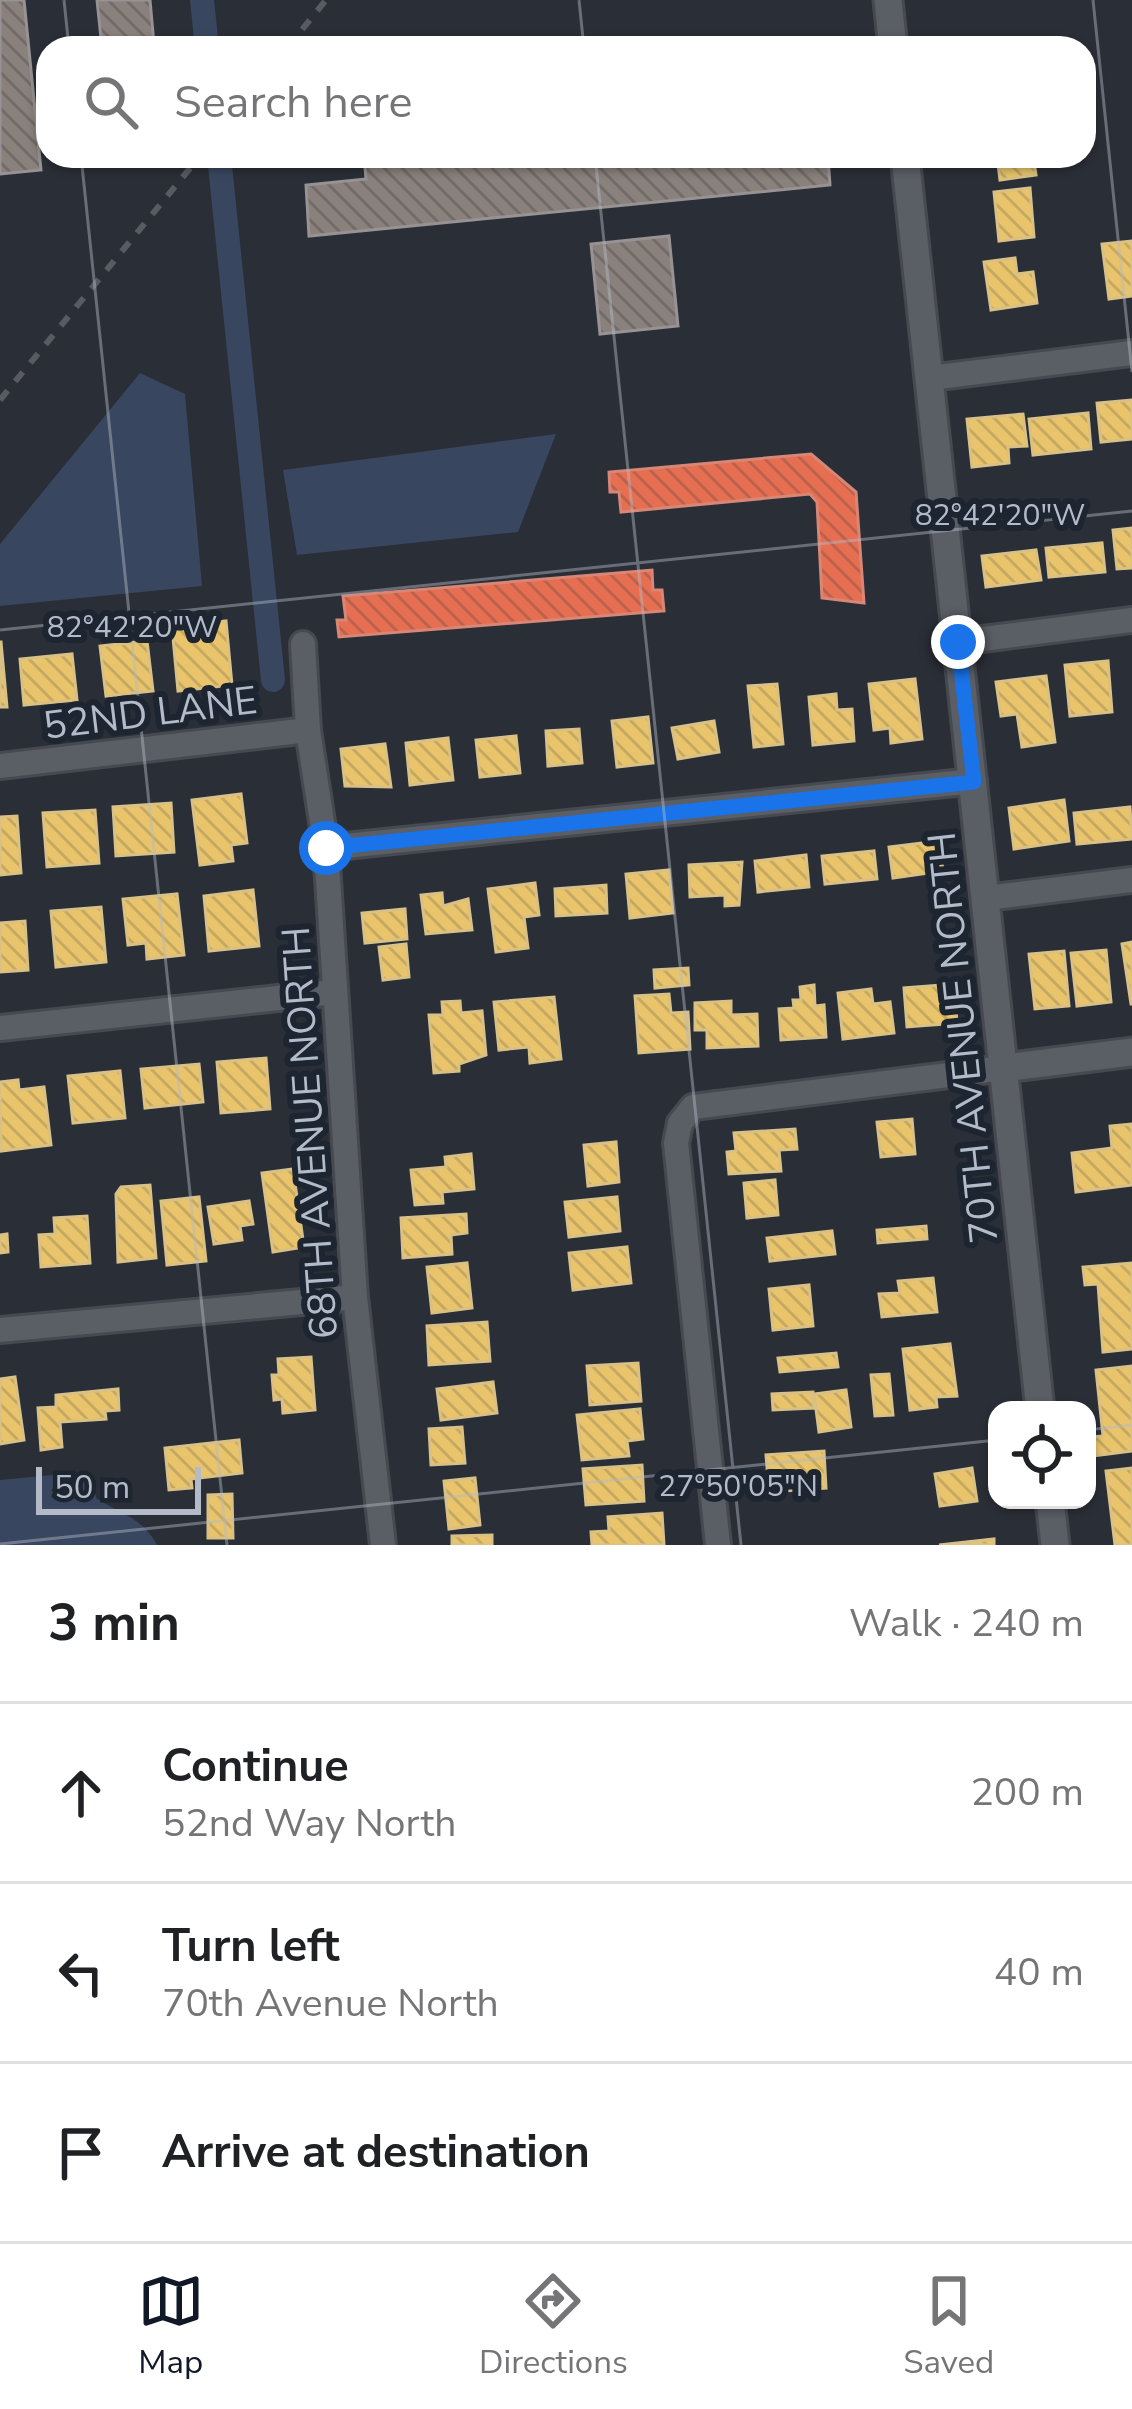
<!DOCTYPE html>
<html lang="en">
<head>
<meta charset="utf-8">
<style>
  :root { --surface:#fff; --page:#f2f2f2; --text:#202124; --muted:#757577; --line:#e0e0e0; --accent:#111827 }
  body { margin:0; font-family:"Nunito Sans",sans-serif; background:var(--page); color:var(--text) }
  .controls { position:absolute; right:36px; bottom:36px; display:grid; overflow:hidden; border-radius:24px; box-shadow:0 3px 9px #0004 }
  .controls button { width:108px; height:108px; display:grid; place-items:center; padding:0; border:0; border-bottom:3px solid var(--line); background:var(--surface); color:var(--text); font:60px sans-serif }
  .scale { position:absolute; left:36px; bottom:30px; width:165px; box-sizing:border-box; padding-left:12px; border:6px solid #b4bbc8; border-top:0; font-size:33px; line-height:42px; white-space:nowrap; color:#b4bbc8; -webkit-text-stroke:9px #1d2531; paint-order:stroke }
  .stop { position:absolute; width:36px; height:36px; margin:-27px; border:9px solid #1a73e8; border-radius:50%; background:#fff }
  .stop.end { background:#1a73e8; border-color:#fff; box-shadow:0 3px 12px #0008 }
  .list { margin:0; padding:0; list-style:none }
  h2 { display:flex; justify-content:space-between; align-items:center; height:156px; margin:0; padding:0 48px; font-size:51px }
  h2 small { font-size:39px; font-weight:400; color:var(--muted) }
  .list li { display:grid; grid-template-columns:78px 1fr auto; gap:36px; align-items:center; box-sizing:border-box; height:180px; padding:0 48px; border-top:3px solid var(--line) }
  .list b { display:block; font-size:45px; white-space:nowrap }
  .list p { margin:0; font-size:39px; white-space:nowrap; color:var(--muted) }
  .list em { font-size:39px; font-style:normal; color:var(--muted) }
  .icon { flex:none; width:66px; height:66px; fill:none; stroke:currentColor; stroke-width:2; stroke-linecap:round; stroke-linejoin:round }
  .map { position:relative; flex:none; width:1132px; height:1545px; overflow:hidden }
  .search { position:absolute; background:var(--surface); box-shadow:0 3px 9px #0004; left:36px; right:36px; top:36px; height:132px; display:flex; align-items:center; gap:30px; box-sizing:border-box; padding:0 42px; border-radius:36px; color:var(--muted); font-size:45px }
  .sheet { height:696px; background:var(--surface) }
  nav { display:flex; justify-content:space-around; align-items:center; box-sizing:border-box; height:168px; border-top:3px solid var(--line); background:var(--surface); font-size:33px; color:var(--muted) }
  nav a { display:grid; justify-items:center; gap:6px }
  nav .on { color:var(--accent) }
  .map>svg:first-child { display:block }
</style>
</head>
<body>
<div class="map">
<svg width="1132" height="1545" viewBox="0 0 1132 1545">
  <defs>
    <pattern id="homes-back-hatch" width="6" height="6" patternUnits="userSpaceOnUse" patternTransform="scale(3)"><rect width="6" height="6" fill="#e9c46a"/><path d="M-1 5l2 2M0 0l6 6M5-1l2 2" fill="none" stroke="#c5a861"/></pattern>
    <pattern id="shops-back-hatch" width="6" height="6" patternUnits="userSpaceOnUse" patternTransform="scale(3)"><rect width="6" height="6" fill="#e76f51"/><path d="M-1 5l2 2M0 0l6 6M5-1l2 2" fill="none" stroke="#bb614c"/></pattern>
    <pattern id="industry-back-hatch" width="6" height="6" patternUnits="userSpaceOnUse" patternTransform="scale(3)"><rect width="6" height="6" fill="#8a817c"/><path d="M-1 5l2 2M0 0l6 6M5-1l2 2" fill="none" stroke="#716b69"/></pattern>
  </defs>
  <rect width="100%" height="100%" fill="#2a2e36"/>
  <!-- water -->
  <path fill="#38465f" d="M140 373 185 394 202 586 0 606V544Z
    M556 434 518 532 297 555 283 470Z
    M74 1473 93 1480 96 1498C119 1513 143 1518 157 1545H0V1480Z"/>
  <!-- homes -->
  <path fill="url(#homes-back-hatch)" stroke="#d9c186" stroke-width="3" d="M997 156H1033L1036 175 1000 180Z
    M1030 188 1034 237 999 241 994 192Z
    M1132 241V296L1109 299 1102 244Z
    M1015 258 1017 274 1033 272 1037 303 991 310 984 262Z
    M1132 400V439L1101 442 1097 403Z
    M1088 413 1091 449 1033 455 1029 419Z
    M1023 414 1027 446 1008 447 1009 463 972 467 967 419Z
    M1132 528V568L1117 569 1113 530Z
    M1102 543 1105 572 1049 577 1046 548Z
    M1036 550 1041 580 986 587 982 556Z
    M226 621 232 685 178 691 172 627Z
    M147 641 153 691 106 696 100 646Z
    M1 642 7 707H0V642Z
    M72 654 77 700 24 705 20 659Z
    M1108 661 1112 712 1070 716 1065 665Z
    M1046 676 1055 742 1022 747 1017 714 1001 716 996 682Z
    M915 679 922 739 891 743 890 728 874 730 869 684Z
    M777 684 783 744 754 747 748 686Z
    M836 694 837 710 852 709 854 741 813 745 809 697Z
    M648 717 653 763 617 767 612 721Z
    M714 721 719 752 678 759 672 728Z
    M579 729 582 763 548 766 546 731Z
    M516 736 520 773 480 777 476 740Z
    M448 738 453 780 410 785 406 743Z
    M385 744 391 787 345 786 341 749Z
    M241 794 247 843 231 845 233 861 200 865 192 800Z
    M1064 800 1069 841 1014 849 1009 808Z
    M171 803 174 852 116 856 113 807Z
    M1130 807 1132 839 1077 844 1074 813Z
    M95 810 99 863 47 867 43 813Z
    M17 816 21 873 0 875V817Z
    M939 841 943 871 893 878 889 847Z
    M874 851 877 879 825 884 822 856Z
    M806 855 809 887 758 892 755 861Z
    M742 862 739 905 725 906V895L690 897 689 865Z
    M669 870 673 913 630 918 626 874Z
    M535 883 539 915 524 917 528 948 496 952 488 889Z
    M606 885 607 913 556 916 555 889Z
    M253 890 259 946 209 951 204 896Z
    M442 893 443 906 468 899 472 930 426 934 421 895Z
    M177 894 184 955 147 959 146 943 128 945 123 899Z
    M101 907 106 962 56 967 51 911Z
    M405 909 407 939 365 943 362 913Z
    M25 921 28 970 0 972V923Z
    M1132 942V1004H1131L1122 944Z
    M406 944 409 977 383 980 379 947Z
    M1106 950 1111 1002 1077 1006 1071 953Z
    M1064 951 1069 1006 1035 1009 1029 954Z
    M688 968 689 985 655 988 654 970Z
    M954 984 957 1023 907 1027 904 988Z
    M814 985 815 1006 824 1005 826 1037 781 1040 779 1009 794 1008 793 1000H801L800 987Z
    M871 989 873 1004 890 1002 894 1033 843 1039 838 993Z
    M669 994 671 1013 688 1012 690 1049 639 1053 635 996Z
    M554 997 561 1059 530 1063 529 1047 499 1050 494 1002Z
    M460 1001 461 1013 482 1011 486 1055 459 1064V1071L434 1073 429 1015H443L442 1002Z
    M731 1001V1015L757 1014 758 1046 707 1048V1030H695V1003Z
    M266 1058 270 1109 221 1113 217 1062Z
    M199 1064 203 1102 145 1108 141 1069Z
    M120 1071 125 1118 73 1123 68 1076Z
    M18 1080 19 1090 44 1087 51 1145 1 1151 0 1082Z
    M912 1119 915 1154 881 1157 877 1122Z
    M1132 1124V1185L1076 1192 1072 1153 1112 1148 1110 1126Z
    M795 1129 797 1149 779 1150 781 1171 729 1174 727 1152 736 1151 734 1133Z
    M616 1142 619 1182 588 1186 584 1145Z
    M471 1154 474 1189 442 1192 443 1203 415 1205 411 1170 446 1167 445 1157Z
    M293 1169 304 1247 273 1252 262 1173Z
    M775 1180 778 1215 747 1218 744 1183Z
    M150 1185 156 1258 118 1262 116 1194 121 1187Z
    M199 1197 206 1261 167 1265 161 1201Z
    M617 1197 620 1231 569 1237 565 1202Z
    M249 1201 253 1224 240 1226 242 1240 214 1244 208 1207Z
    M466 1214 467 1233 451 1235 452 1254 403 1258 401 1218Z
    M87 1216 90 1263 41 1267 39 1235 55 1234 54 1218Z
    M926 1226 927 1239 878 1243 877 1230Z
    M832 1231 835 1254 770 1261 767 1238Z
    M7 1234 8 1252 0 1253V1235Z
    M627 1247 631 1283 573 1290 569 1253Z
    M467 1263 472 1308 432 1313 427 1267Z
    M1132 1263V1349L1103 1352 1098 1284 1085 1285 1083 1267Z
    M933 1278 937 1312 882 1317 879 1294 900 1293 898 1281Z
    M809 1285 813 1326 773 1330 769 1289Z
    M487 1322 490 1361 429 1365 427 1326Z
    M950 1344 957 1396 936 1397 937 1407 910 1410 903 1349Z
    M836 1353 838 1367 780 1372 778 1358Z
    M311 1357 315 1410 283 1413 282 1399 274 1400 272 1375H279L278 1359Z
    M638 1363 641 1401 590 1405 587 1366Z
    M1132 1366V1451L1092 1456 1090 1437 1103 1436 1096 1370Z
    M889 1374 893 1415 875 1416 871 1375Z
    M15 1377 24 1440 0 1444V1379Z
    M493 1382 497 1413 441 1420 437 1389Z
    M118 1389 119 1410 105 1411 106 1419 60 1422 62 1447 41 1450 38 1408 56 1407V1395Z
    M846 1390 851 1427 819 1432 814 1394Z
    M813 1392 814 1408 773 1410 772 1394Z
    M640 1409 643 1439 627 1441 629 1456 582 1460 577 1415Z
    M462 1427 465 1463 431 1465 429 1429Z
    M239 1440 242 1473 191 1479 192 1488 169 1490 165 1448Z
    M824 1451 826 1488 769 1492 766 1455Z
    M642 1465 644 1501 586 1505 583 1469Z
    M972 1468 977 1501 940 1506 935 1474Z
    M1132 1468V1545H1115L1106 1471Z
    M475 1478 480 1525 449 1529 444 1481Z
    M232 1494 233 1538H208V1495Z
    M662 1513 664 1545H592L591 1532 609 1531 608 1517Z
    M492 1535V1545H452V1536Z
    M994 1539V1545H939Z"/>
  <!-- shops -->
  <path fill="url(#shops-back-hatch)" stroke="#d88675" stroke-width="3" d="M811 454 856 492 864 603 822 598 817 502 810 494 621 512 619 492H610L609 472Z
    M652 570 653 590H662L664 611 339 637 337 620H346L343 596Z"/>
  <!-- industry -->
  <path fill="url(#industry-back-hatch)" stroke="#979293" stroke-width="3" d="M0 0H24L41 170 0 174Z
    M97 0H150L154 44 102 48Z
    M364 156H828L830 185 309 236 306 185 366 179Z
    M669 236 678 326 600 334 591 244Z"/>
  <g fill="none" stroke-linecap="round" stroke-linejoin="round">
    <!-- canal -->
    <path stroke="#38465f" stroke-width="24" d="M202 0 207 48
      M219 156 273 680"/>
    <defs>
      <path id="minor" d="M930 378 1132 353
        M959 642 1132 620
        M303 644 308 730 326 848 355 1297 383 1545
        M0 766 308 730
        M326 848 974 781
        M986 898 1132 880
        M0 1028 334 992
        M0 1330 355 1297
        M718 1545 676 1143 680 1123 693 1107 1004 1068"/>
      <path id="tertiary" d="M888 0 893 48
        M905 156 1040 1410
        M1004 1068 1132 1052
        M1050 1500 1055 1545"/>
    </defs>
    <!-- minor casing -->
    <use href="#minor" stroke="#464950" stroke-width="30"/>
    <!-- tertiary casing -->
    <use href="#tertiary" stroke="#464950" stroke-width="33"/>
    <!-- minor -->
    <use href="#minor" stroke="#5a5e65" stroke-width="24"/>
    <!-- tertiary -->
    <use href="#tertiary" stroke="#5a5e65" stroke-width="27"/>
    <!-- rail -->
    <path stroke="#585c62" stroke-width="6" stroke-dasharray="12 12" stroke-linecap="butt" d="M287 48 326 0
      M0 400 200 156"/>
  </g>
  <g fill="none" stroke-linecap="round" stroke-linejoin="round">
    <!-- route -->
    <path stroke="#1a73e8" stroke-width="15" d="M326 848 974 782 958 642"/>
  </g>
  <!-- ticks -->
  <path fill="none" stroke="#b4bbc8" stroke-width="3" stroke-opacity="0.45" d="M64 0 69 48M579 0 584 48M1093 0 1132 372M81 156 227 1545M595 156 741 1545M0 630 1132 511M1087 1430 1132 1425M0 1544 997 1440"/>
  <g text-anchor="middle" stroke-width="12" stroke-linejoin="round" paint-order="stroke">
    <!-- street labels -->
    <g font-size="39" fill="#b4bbc8" stroke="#1d2531">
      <text transform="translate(150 712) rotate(-7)" y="14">52ND LANE</text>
      <text transform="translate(962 1038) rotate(-96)" y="14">70TH AVENUE NORTH</text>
      <text transform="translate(309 1133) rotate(-94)" y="14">68TH AVENUE NORTH</text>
    </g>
  </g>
  <g font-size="30" text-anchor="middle" fill="#b4bbc8" stroke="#1d2531" stroke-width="12" stroke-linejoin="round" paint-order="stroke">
    <text x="1000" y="525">82°42'20"W</text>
    <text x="132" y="637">82°42'20"W</text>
    <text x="738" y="1496">27°50'05"N</text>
  </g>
</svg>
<div class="controls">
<button><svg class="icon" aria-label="locate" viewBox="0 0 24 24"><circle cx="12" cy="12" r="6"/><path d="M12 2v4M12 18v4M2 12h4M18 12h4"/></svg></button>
</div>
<div class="scale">50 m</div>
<div class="stop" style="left:326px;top:848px"></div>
<div class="stop end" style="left:958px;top:642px"></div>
<div class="search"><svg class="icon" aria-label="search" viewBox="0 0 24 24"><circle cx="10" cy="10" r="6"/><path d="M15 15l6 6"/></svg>Search here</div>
</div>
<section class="sheet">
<h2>3 min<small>Walk · 240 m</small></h2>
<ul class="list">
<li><svg class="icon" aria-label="ahead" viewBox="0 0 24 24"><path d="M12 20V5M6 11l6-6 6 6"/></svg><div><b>Continue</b><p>52nd Way North</p></div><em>200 m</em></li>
<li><svg class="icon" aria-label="left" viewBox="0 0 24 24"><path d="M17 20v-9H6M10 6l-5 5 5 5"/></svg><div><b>Turn left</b><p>70th Avenue North</p></div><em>40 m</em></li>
<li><svg class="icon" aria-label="arrive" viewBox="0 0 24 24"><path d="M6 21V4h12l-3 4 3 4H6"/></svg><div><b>Arrive at destination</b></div></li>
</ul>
</section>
<nav>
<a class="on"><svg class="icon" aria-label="map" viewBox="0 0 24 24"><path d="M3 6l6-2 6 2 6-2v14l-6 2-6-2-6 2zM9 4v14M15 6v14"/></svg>Map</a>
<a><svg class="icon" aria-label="directions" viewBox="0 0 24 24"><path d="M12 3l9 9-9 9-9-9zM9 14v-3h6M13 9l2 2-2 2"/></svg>Directions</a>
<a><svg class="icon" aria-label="saved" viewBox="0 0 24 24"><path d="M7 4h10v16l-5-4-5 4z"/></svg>Saved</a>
</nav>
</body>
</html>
